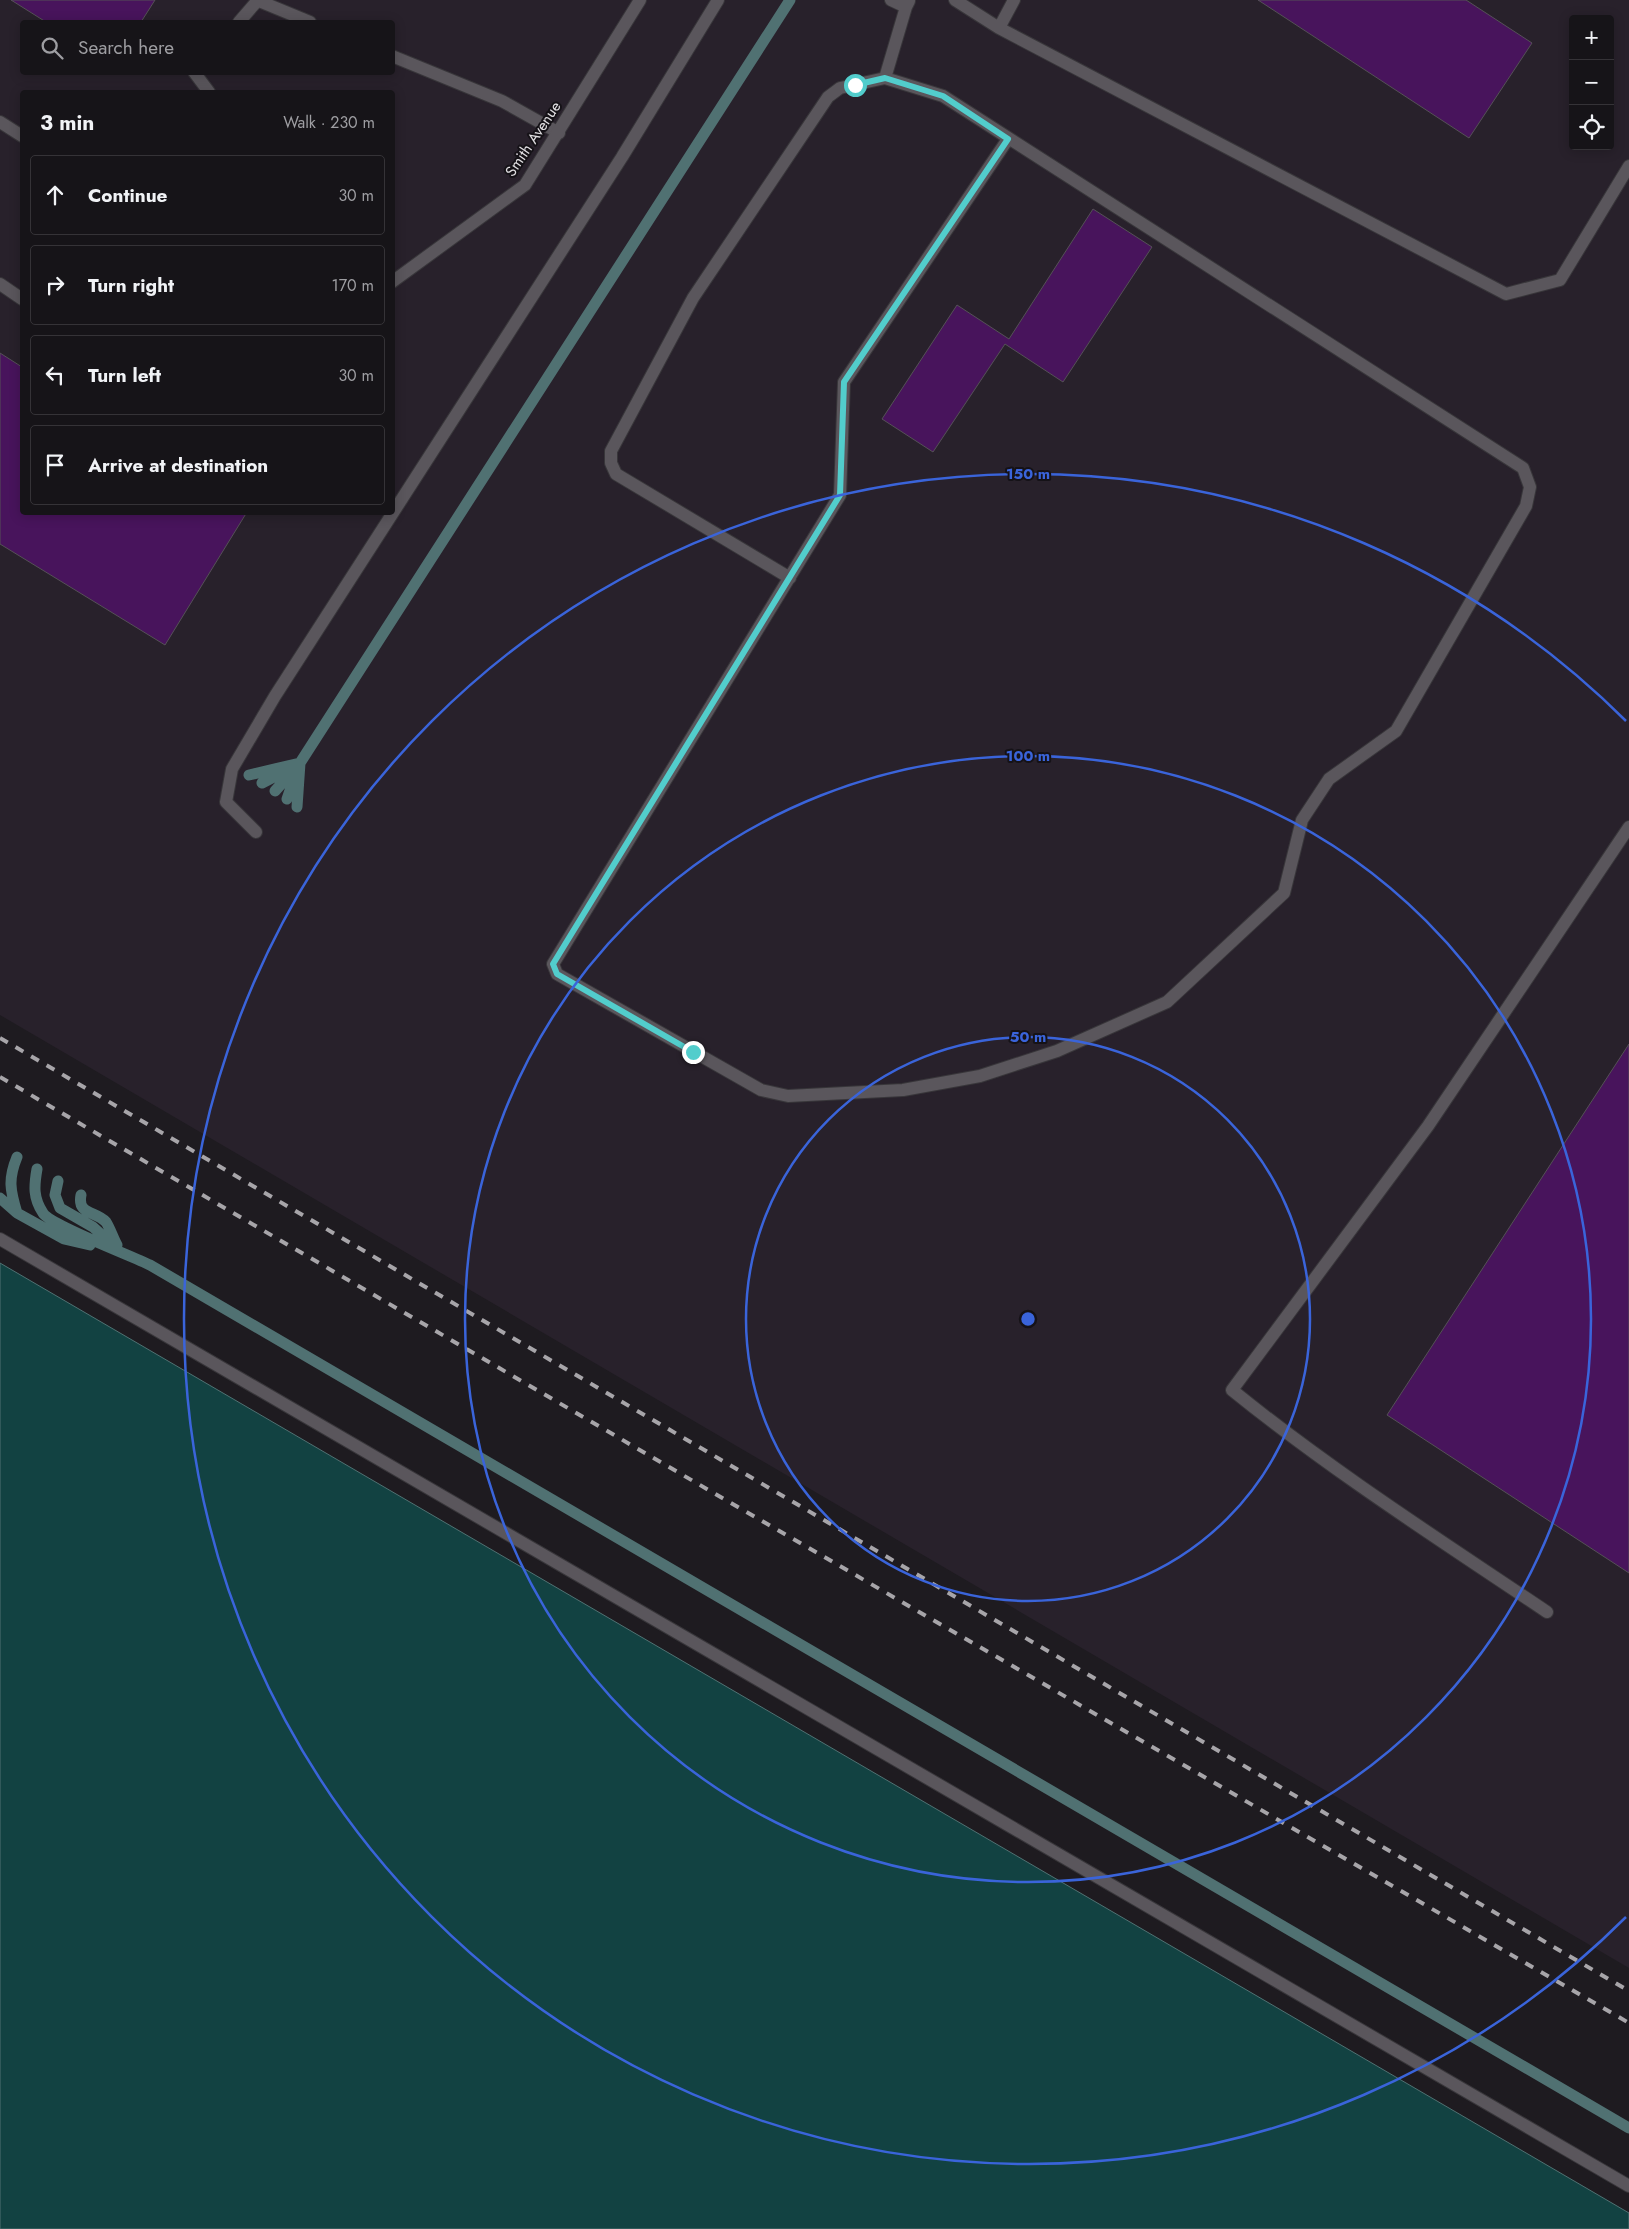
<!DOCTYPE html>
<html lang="en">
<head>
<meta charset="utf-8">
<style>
  :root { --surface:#161418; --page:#1f1d21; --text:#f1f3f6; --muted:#9e9ea2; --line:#353337 }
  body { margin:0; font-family:Jost,sans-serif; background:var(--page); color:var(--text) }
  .controls { position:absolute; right:15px; top:15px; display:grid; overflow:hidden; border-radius:5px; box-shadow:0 2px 12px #0003 }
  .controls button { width:45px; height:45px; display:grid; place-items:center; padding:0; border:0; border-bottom:1px solid var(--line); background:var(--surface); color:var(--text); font:25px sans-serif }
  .stop { position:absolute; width:15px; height:15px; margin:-11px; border:4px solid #52cdcc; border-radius:50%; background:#fff }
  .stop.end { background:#52cdcc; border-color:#fff; box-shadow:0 1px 5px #0008 }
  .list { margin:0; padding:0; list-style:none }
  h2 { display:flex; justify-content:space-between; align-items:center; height:65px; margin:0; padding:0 20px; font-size:21px }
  h2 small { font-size:16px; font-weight:400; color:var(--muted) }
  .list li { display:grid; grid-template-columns:32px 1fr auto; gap:15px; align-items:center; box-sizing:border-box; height:80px; margin:0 10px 10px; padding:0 10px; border:1px solid var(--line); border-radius:5px }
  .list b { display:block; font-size:19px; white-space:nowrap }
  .list em { font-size:16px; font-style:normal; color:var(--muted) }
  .icon { flex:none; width:28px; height:28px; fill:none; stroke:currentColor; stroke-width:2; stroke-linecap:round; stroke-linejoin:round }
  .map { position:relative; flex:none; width:1629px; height:2229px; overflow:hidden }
  .search { position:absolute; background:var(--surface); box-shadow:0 2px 12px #0003; left:20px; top:20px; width:375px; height:55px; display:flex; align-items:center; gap:12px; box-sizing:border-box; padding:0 18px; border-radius:5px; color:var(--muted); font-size:19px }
  .panel { position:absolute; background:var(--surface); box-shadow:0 2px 12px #0003; left:20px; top:90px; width:375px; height:425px; border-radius:5px }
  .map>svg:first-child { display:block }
</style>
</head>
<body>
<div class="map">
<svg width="1629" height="2229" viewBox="0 0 1629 2229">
  <rect width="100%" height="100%" fill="#1e1b20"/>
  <!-- built -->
  <path fill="#28212b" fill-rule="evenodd" d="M0 0H1629V1968L0 1015ZM1573 19H1610V146H1573ZM22 22H392V72H22ZM22 92H392V512H22Z"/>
  <!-- water -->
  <path fill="#124242" stroke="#507172" d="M0 1263 1629 2213V2229H0Z"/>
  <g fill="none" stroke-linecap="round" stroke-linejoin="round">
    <!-- stream -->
    <path stroke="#507172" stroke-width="11" d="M249 775 300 763
      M262 783 285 771
      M275 791 300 763 790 0
      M287 799 295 776
      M297 807 300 763
      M17 1157C8 1179 10 1190 17 1213
      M37 1169C34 1186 33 1198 43 1213 50 1225 132 1256 150 1265L1629 2128
      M58 1181 55 1195 60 1208 93 1227 113 1245
      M81 1195C77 1215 96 1211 106 1222 110 1228 113 1238 117 1245
      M0 1198 17 1213 64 1239 90 1245"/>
  </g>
  <!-- building -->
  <path fill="#48145c" stroke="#555157" d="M11 0H155L141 22H46Z
    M1258 0H1466L1532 43 1469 138Z
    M1093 209 1152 247 1063 382 1005 344 933 452 882 419 957 305 1009 339Z
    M0 353 22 367V512H247L165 645 0 544Z
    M1629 1044V1573L1387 1415Z"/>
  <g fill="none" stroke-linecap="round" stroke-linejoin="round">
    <defs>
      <path id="service" d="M891 0 906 7 909 1
        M955 0 999 28 1014 0
        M259 1 310 22
        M906 7 885 78 943 96 1523 468 1530 487 1526 506 1396 731 1329 779 1302 820 1284 893 1167 1002 1057 1051 980 1076 903 1090 788 1096 761 1090 557 974 553 964 840 495 844 382 1008 139
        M239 22 258 0
        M999 28 1506 294 1560 280 1629 166
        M392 56 502 101 559 133
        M194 72 209 92
        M0 122 22 136
        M0 284 22 299
        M790 578 616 474 611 463V451L693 298 828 97 840 88 885 78
        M256 832 226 802 232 769 275 696 622 157 718 0
        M0 1239 1629 2186
        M1547 1612C1440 1540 1332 1471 1232 1390L1428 1126 1629 827"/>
      <path id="minor" d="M392 282 525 185 640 0"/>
    </defs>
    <!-- service casing -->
    <use href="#service" stroke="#38363a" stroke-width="14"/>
    <!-- minor casing -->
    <use href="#minor" stroke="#38363a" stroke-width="14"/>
    <!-- service -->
    <use href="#service" stroke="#5a565c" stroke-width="12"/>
    <!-- minor -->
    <use href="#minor" stroke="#5a565c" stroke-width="12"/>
    <!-- rail -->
    <path stroke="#a7a5a9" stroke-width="4" stroke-dasharray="9 9" stroke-linecap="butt" d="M0 1038 1629 1991
      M0 1077 681 1474 1629 2023"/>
  </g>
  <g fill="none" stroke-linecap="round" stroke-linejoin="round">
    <!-- route -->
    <path stroke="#52cdcc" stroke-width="6" d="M693 1052 557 974 553 964 840 495 844 382 1008 139 943 96 885 78 855 85"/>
  </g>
  <!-- distance rings -->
  <g fill="none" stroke="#3a64da" stroke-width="2.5">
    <circle cx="1028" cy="1319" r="282"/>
    <circle cx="1028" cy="1319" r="563"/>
    <path d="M1626 1917A845 845 0 1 1 1626 721"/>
  </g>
  <g text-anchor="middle" stroke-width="4" stroke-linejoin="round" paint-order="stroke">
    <!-- street labels -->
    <g font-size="15" fill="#e1dfe2" stroke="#151217">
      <text transform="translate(533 139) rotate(-56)" y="5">Smith Avenue</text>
    </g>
  </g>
  <circle cx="1028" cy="1319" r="8" fill="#3a64da" stroke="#151217" stroke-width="2.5"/>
  <g font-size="15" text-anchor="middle" font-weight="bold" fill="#3a64da" stroke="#151217" stroke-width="4" stroke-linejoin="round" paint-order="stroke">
    <text x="1028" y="479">150 m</text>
    <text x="1028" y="761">100 m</text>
    <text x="1028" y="1042">50 m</text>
  </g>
</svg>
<div class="controls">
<button>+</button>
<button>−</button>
<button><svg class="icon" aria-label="locate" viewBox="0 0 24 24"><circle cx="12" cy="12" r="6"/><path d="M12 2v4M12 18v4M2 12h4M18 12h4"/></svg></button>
</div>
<div class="stop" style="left:855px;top:85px"></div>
<div class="stop end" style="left:693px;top:1052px"></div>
<div class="search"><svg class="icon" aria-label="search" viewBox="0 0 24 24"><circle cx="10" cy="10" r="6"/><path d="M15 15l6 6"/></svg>Search here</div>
<section class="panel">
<h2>3 min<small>Walk · 230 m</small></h2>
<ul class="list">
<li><svg class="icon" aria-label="ahead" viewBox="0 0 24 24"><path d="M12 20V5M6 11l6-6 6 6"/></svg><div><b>Continue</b></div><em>30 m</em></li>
<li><svg class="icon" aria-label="right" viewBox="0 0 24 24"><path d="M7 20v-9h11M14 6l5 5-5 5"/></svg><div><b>Turn right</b></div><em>170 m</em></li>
<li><svg class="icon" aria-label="left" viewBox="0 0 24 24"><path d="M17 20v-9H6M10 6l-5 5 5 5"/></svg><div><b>Turn left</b></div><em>30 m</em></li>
<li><svg class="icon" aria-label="arrive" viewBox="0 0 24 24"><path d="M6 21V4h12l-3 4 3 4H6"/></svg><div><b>Arrive at destination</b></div></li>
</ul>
</section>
</div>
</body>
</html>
